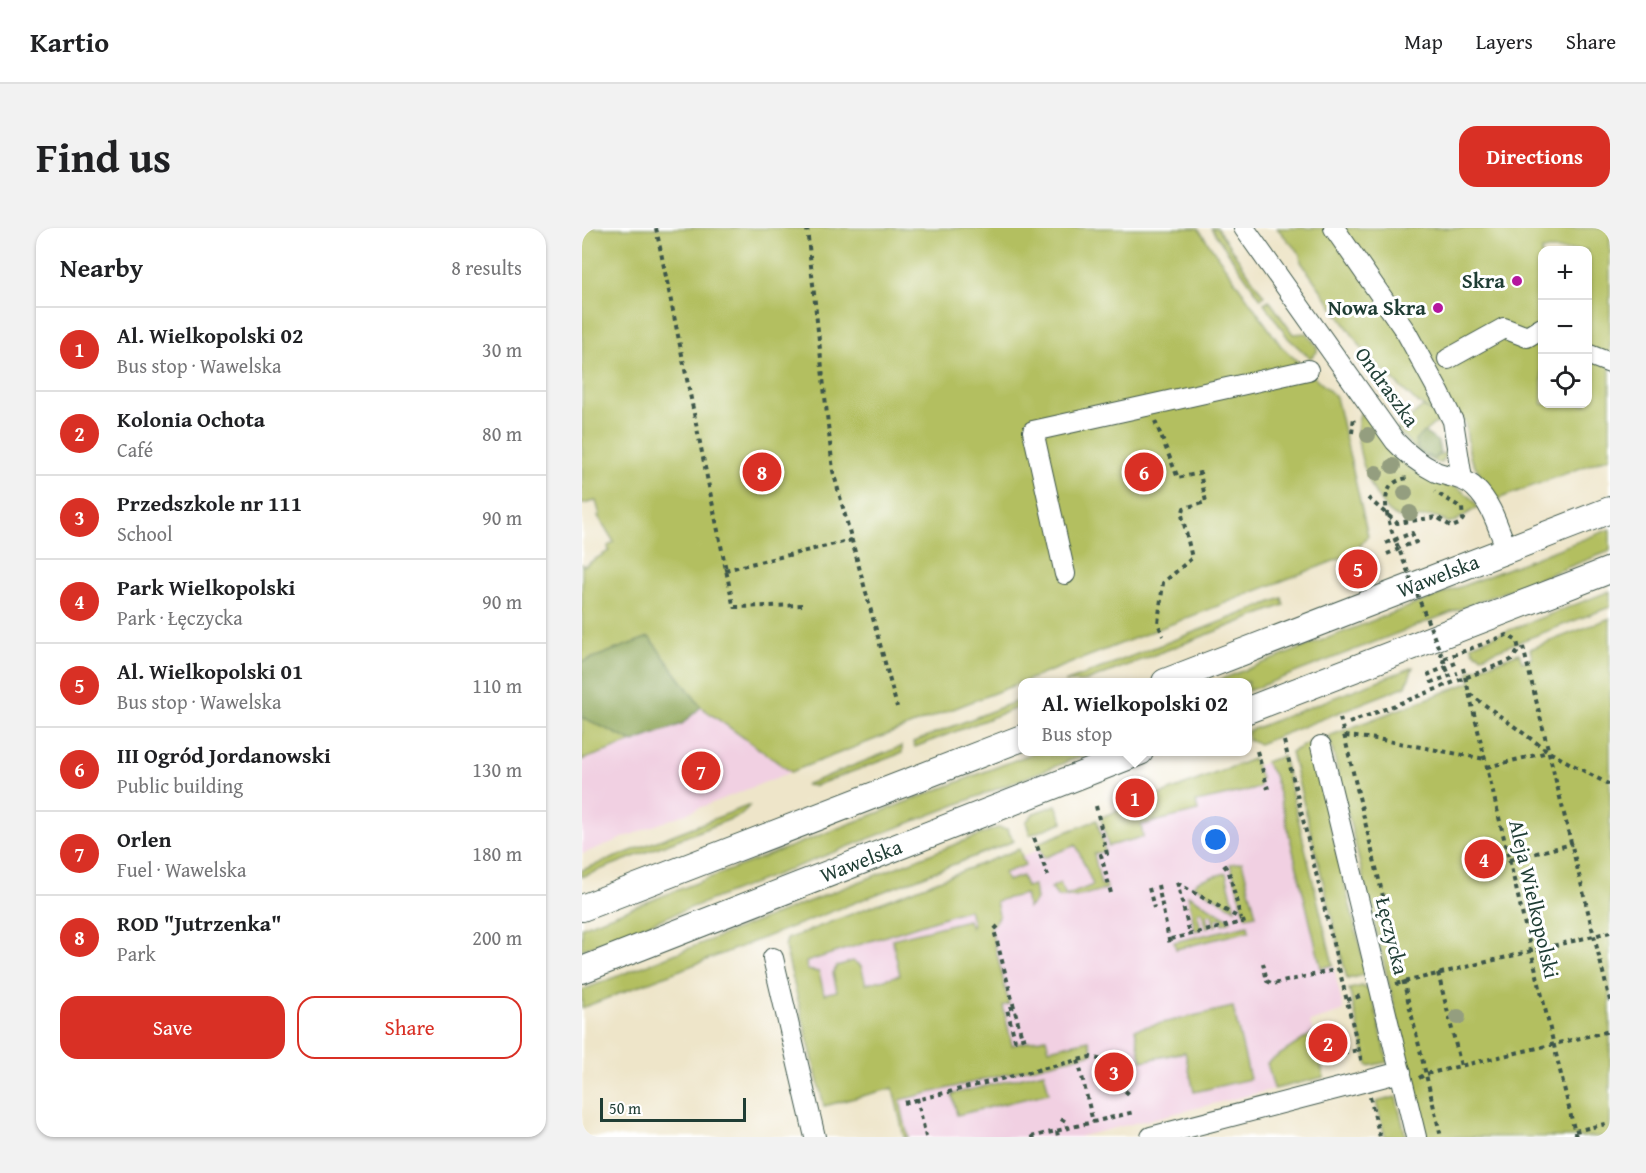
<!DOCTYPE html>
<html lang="en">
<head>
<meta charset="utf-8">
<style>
  :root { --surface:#fff; --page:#f2f2f2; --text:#202124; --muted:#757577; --line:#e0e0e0; --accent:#d93025 }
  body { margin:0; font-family:"Gentium Book Plus",serif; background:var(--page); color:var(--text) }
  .controls { position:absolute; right:18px; top:18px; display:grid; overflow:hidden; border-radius:12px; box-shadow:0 2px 4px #0004 }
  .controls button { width:54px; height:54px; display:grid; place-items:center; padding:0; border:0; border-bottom:2px solid var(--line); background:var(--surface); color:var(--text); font:30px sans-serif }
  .scale { position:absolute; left:18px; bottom:15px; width:146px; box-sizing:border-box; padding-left:6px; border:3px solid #1f3d34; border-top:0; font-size:16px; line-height:21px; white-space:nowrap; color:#1f3d34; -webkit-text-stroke:4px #fff; paint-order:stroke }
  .you { position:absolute; left:634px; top:612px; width:21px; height:21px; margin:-15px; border:4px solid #fff; border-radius:50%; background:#1a73e8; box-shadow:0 0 0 9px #1a73e833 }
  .badge { display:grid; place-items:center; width:39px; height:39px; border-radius:50%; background:var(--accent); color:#fff; font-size:20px; font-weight:700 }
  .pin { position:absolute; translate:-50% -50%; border:3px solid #fff; box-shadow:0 2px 6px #0006 }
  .popup { position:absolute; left:436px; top:450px; width:234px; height:78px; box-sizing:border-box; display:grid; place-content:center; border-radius:12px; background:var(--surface); filter:drop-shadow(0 2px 4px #0005); font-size:20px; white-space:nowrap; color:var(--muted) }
  .popup b { font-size:22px; color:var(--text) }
  .popup::after { content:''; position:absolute; left:50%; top:100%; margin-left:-12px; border:12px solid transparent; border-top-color:var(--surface) }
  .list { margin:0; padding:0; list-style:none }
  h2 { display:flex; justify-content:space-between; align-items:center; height:78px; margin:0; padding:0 24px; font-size:26px }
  h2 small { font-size:20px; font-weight:400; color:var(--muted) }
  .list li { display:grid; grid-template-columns:39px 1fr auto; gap:18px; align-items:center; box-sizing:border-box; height:84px; padding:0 24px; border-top:2px solid var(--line) }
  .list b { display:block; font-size:22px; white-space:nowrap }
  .list p { margin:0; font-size:20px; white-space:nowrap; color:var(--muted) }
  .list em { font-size:20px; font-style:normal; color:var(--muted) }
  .actions { display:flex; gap:12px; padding:18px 24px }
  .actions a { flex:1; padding:14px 0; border:2px solid var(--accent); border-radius:18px; text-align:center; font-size:21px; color:var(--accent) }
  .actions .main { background:var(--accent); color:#fff }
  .icon { flex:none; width:33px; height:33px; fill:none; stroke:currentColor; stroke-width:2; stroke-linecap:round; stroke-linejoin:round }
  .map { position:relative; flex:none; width:1028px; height:909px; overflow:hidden; border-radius:18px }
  header { display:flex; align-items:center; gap:36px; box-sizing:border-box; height:84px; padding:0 30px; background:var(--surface); border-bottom:2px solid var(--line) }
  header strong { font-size:28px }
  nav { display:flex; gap:33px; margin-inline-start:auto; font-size:21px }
  .intro { display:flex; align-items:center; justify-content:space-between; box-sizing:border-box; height:144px; padding:0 36px }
  h1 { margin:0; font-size:42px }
  .button { padding:15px 27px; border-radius:18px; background:var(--accent); color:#fff; font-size:21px; font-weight:700 }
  main { display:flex; gap:36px; padding:0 36px }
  aside { flex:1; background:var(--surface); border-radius:18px; box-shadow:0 2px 4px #0004 }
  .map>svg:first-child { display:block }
</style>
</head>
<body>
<header>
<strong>Kartio</strong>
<nav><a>Map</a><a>Layers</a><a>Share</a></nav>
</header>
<div class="intro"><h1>Find us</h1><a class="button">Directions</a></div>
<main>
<aside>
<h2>Nearby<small>8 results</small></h2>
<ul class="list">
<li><span class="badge">1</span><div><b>Al. Wielkopolski 02</b><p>Bus stop · Wawelska</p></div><em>30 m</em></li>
<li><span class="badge">2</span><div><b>Kolonia Ochota</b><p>Café</p></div><em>80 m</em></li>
<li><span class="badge">3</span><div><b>Przedszkole nr 111</b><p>School</p></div><em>90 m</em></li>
<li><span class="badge">4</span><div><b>Park Wielkopolski</b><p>Park · Łęczycka</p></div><em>90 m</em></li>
<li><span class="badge">5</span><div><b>Al. Wielkopolski 01</b><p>Bus stop · Wawelska</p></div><em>110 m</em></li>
<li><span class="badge">6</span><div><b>III Ogród Jordanowski</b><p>Public building</p></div><em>130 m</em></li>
<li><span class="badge">7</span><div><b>Orlen</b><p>Fuel · Wawelska</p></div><em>180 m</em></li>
<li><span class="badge">8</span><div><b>ROD &quot;Jutrzenka&quot;</b><p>Park</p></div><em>200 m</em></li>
</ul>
<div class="actions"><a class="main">Save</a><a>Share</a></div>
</aside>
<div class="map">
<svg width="1028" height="909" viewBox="0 0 1028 909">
  <rect width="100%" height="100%" fill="#fff"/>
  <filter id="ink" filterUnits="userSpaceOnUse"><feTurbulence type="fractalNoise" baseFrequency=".0167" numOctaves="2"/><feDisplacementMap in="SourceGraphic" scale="12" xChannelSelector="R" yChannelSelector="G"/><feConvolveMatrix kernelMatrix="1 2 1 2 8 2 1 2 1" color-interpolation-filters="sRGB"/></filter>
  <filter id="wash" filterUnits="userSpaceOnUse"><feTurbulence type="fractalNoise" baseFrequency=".008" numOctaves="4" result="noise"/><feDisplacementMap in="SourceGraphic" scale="24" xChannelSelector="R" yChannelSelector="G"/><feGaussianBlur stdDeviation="1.35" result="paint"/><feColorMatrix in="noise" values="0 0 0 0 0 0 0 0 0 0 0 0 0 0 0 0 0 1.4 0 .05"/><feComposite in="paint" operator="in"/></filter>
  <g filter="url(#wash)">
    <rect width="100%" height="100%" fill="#eee5c9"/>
    <!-- built -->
    <path fill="#f1d0e2" d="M119 479 209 544 0 626V532L100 496Z
      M701 528 762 783 728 794 731 805 685 835 692 861 496 909H322L311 860 242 878 203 719Z"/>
    <!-- green -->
    <path fill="#b3bf61" stroke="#697e4a" stroke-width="1.5" fill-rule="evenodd" d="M0 0H616L699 118 754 169 786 308 772 325 209 544 119 479 67 409 0 434V336L2 338 27 323 26 318 32 314 16 288 18 287 14 273 0 276Z
      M629 0H635L682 68 679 71Z
      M695 0H1028V229L913 272 888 229 883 194 879 191 852 196 833 212 844 228 852 231 865 223 860 235C842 236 825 212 815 201L841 179 856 188 832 172 784 126 719 34 718 26ZM960 22H1005V176H960Z
      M687 72 711 106 725 105 735 119V124L728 130 706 110 682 75Z
      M780 182C794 203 807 226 828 240 853 258 877 250 896 279L874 293 866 295C845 279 836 297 817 290 790 280 765 206 780 182Z
      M1028 301V323L666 463V454H632Z
      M1028 363V379L900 428 892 424 889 417Z
      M700 370 702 377 502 454H483Z
      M1028 390V909H844L747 508 889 454 886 444 937 425 940 434 950 430 948 421Z
      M831 439 824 458 677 516 666 512V503Z
      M440 471V478L333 519 331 514Z
      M0 489 51 514 0 532Z
      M728 514 784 743 778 748 765 751 709 524Z
      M320 518V525L232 558 223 557Z
      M454 524H510L0 722V699Z
      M701 528 751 737 739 740 702 585 692 547 683 534Z
      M671 531 679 550 677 560 614 574 616 583 559 597 561 609 526 618 519 590 522 588Z
      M168 577 159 587 0 649V642Z
      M474 577 481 594 448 607 444 594 452 585Z
      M515 592 523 623 512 626 519 657 524 656 525 661 493 669H476L469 660 478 655 484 668 511 657 494 617 461 630 456 615Z
      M415 600 425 601 432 613 0 780V762Z
      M437 621 443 637 422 645 425 653 440 648 444 659 452 657 454 672 446 680 443 666 414 673 417 687 412 696 408 697 427 776 421 778 430 817 464 810 467 821 507 812 511 825 318 872 326 909H322L311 860 242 878 203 719 205 711ZM387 681 391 697 389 700 386 692 310 711 318 747 284 756 279 738 271 733 255 738 251 745 255 763 242 766 237 744 225 742 224 734Z
      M660 634 674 687 664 689 648 636Z
      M644 645 653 681 611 657 618 652Z
      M606 667 649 692V693L641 696 639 690 634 691 635 697 632 698 630 686 624 687 627 699 624 700 620 683 615 684 619 701 613 703Z
      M666 697 667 703 594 721 592 714Z
      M780 758 789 763 806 834 786 838 767 761Z
      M651 779 668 851 612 864 603 824 560 833 553 801Z
      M731 805 742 849 692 861 685 835Z
      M462 844 467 865 375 887 370 866Z
      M814 869 824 909H803L794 874Z"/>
    <!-- forest -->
    <path fill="#8ea657" stroke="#567246" stroke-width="1.5" d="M842 204 856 214 858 225 852 231 836 223 833 212Z
      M67 409 119 479 100 496 51 514 0 489V434Z"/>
  </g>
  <g filter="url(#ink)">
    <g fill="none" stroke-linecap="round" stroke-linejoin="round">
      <defs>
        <path id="minor" d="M662 0 813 213C825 226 838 236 854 244 867 249 882 249 893 260 910 276 916 300 925 322
          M752 0 824 104 858 166 871 193 880 251
          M1005 126 1028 135
          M866 131 922 100 945 109 960 100
          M483 346 451 203 726 142
          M739 518 834 909
          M191 730 233 909
          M569 909 819 844"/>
        <path id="major" d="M583 454 1028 282
          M666 482 1028 342
          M0 680 440 510
          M0 742 558 524"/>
      </defs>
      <!-- minor casing -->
      <use href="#minor" stroke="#3e564a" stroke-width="22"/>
      <!-- major casing -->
      <use href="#major" stroke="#3e564a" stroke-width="28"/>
      <!-- path -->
      <path stroke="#3e564a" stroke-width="4" stroke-dasharray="4.5 4.5" stroke-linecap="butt" d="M74 0 151 376 153 379 223 377
        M225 0 251 243 315 479
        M573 193 596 250 618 245 624 274 602 280 600 287 610 330 581 355 576 395 581 408
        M770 205 772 189
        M786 270 815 295 855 289 870 299 877 296 881 291 880 280 853 264
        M814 314C805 292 792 253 827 250
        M804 315 830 305 834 314 817 320
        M805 326 817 321
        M143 342 270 312
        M941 419 1028 773
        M861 431 867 447
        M874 435 847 446 850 454 876 445
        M881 440 994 909
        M888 466 967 524 1028 557
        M758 490 859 909
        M763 508 795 511 903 531
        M702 513 780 835
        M675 523 686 561
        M905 539 966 524
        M514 578 525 626 519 627 530 669
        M452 610 467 651
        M927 632 990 616
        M642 637 647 644 659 691
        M595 654 608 706
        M595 655 659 691
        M576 657 588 717
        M567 660 572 680
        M416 698 412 702 440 810 444 809
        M589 711 665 693
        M681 735 685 753 691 756 757 741
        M856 745 879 838
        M814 756 1028 704
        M765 772 782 767
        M432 779 425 781 432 808 433 812 440 810
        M761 825 777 822
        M496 832 511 894
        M837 850 844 846 1028 803
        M788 869 798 909
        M335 870 344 909
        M322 875 508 829 521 832 537 857 549 868
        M479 891 484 894 485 900
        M0 903 1 909
        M475 903 476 909
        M993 903 1028 895
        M449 909 552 884"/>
      <!-- minor -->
      <use href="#minor" stroke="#fff" stroke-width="20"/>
      <!-- major -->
      <use href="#major" stroke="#fff" stroke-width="26"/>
      <!-- path-bridge -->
      <path stroke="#3e564a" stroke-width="4" stroke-dasharray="4.5 4.5" stroke-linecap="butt" d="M767 495 929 432 937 422 935 413 925 407 861 431 814 314"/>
    </g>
    <!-- trees -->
    <g fill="#949e7f">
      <circle cx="786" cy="207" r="8"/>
      <circle cx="811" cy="238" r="8"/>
      <circle cx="794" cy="245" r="8"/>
      <circle cx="823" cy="265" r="8"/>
      <circle cx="828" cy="285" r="8"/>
      <circle cx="876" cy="789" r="8"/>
    </g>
  </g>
  <!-- markers -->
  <g fill="#b5179e" stroke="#fff" stroke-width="2">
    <circle cx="935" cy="53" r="6"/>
    <circle cx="856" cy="80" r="6"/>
  </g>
  <g text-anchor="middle" stroke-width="6" stroke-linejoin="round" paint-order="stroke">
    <!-- poi labels -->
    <g font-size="21" font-weight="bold" fill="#1f3d34" stroke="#fff" text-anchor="end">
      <text x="923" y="60">Skra</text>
      <text x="844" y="87">Nowa Skra</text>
    </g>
    <!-- street labels -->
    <g font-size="21" fill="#1f3d34" stroke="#fff">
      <text transform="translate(805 159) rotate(54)" y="7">Ondraszka</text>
      <text transform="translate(856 348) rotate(-21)" y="7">Wawelska</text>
      <text transform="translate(279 633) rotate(-21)" y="7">Wawelska</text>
      <text transform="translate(952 671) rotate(77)" y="7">Aleja Wielkopolski</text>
      <text transform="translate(810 708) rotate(76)" y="7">Łęczycka</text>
    </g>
  </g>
</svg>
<div class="controls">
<button>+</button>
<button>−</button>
<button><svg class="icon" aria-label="locate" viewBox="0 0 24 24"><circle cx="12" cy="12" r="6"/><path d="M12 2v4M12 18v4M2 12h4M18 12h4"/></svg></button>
</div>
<div class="scale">50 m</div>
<div class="you"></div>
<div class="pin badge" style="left:553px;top:570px">1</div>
<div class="popup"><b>Al. Wielkopolski 02</b>Bus stop</div>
<div class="pin badge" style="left:746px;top:815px">2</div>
<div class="pin badge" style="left:532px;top:844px">3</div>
<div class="pin badge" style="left:902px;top:631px">4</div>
<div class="pin badge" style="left:776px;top:341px">5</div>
<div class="pin badge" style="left:562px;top:244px">6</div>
<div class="pin badge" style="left:119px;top:543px">7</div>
<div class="pin badge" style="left:180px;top:244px">8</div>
</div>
</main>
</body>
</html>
